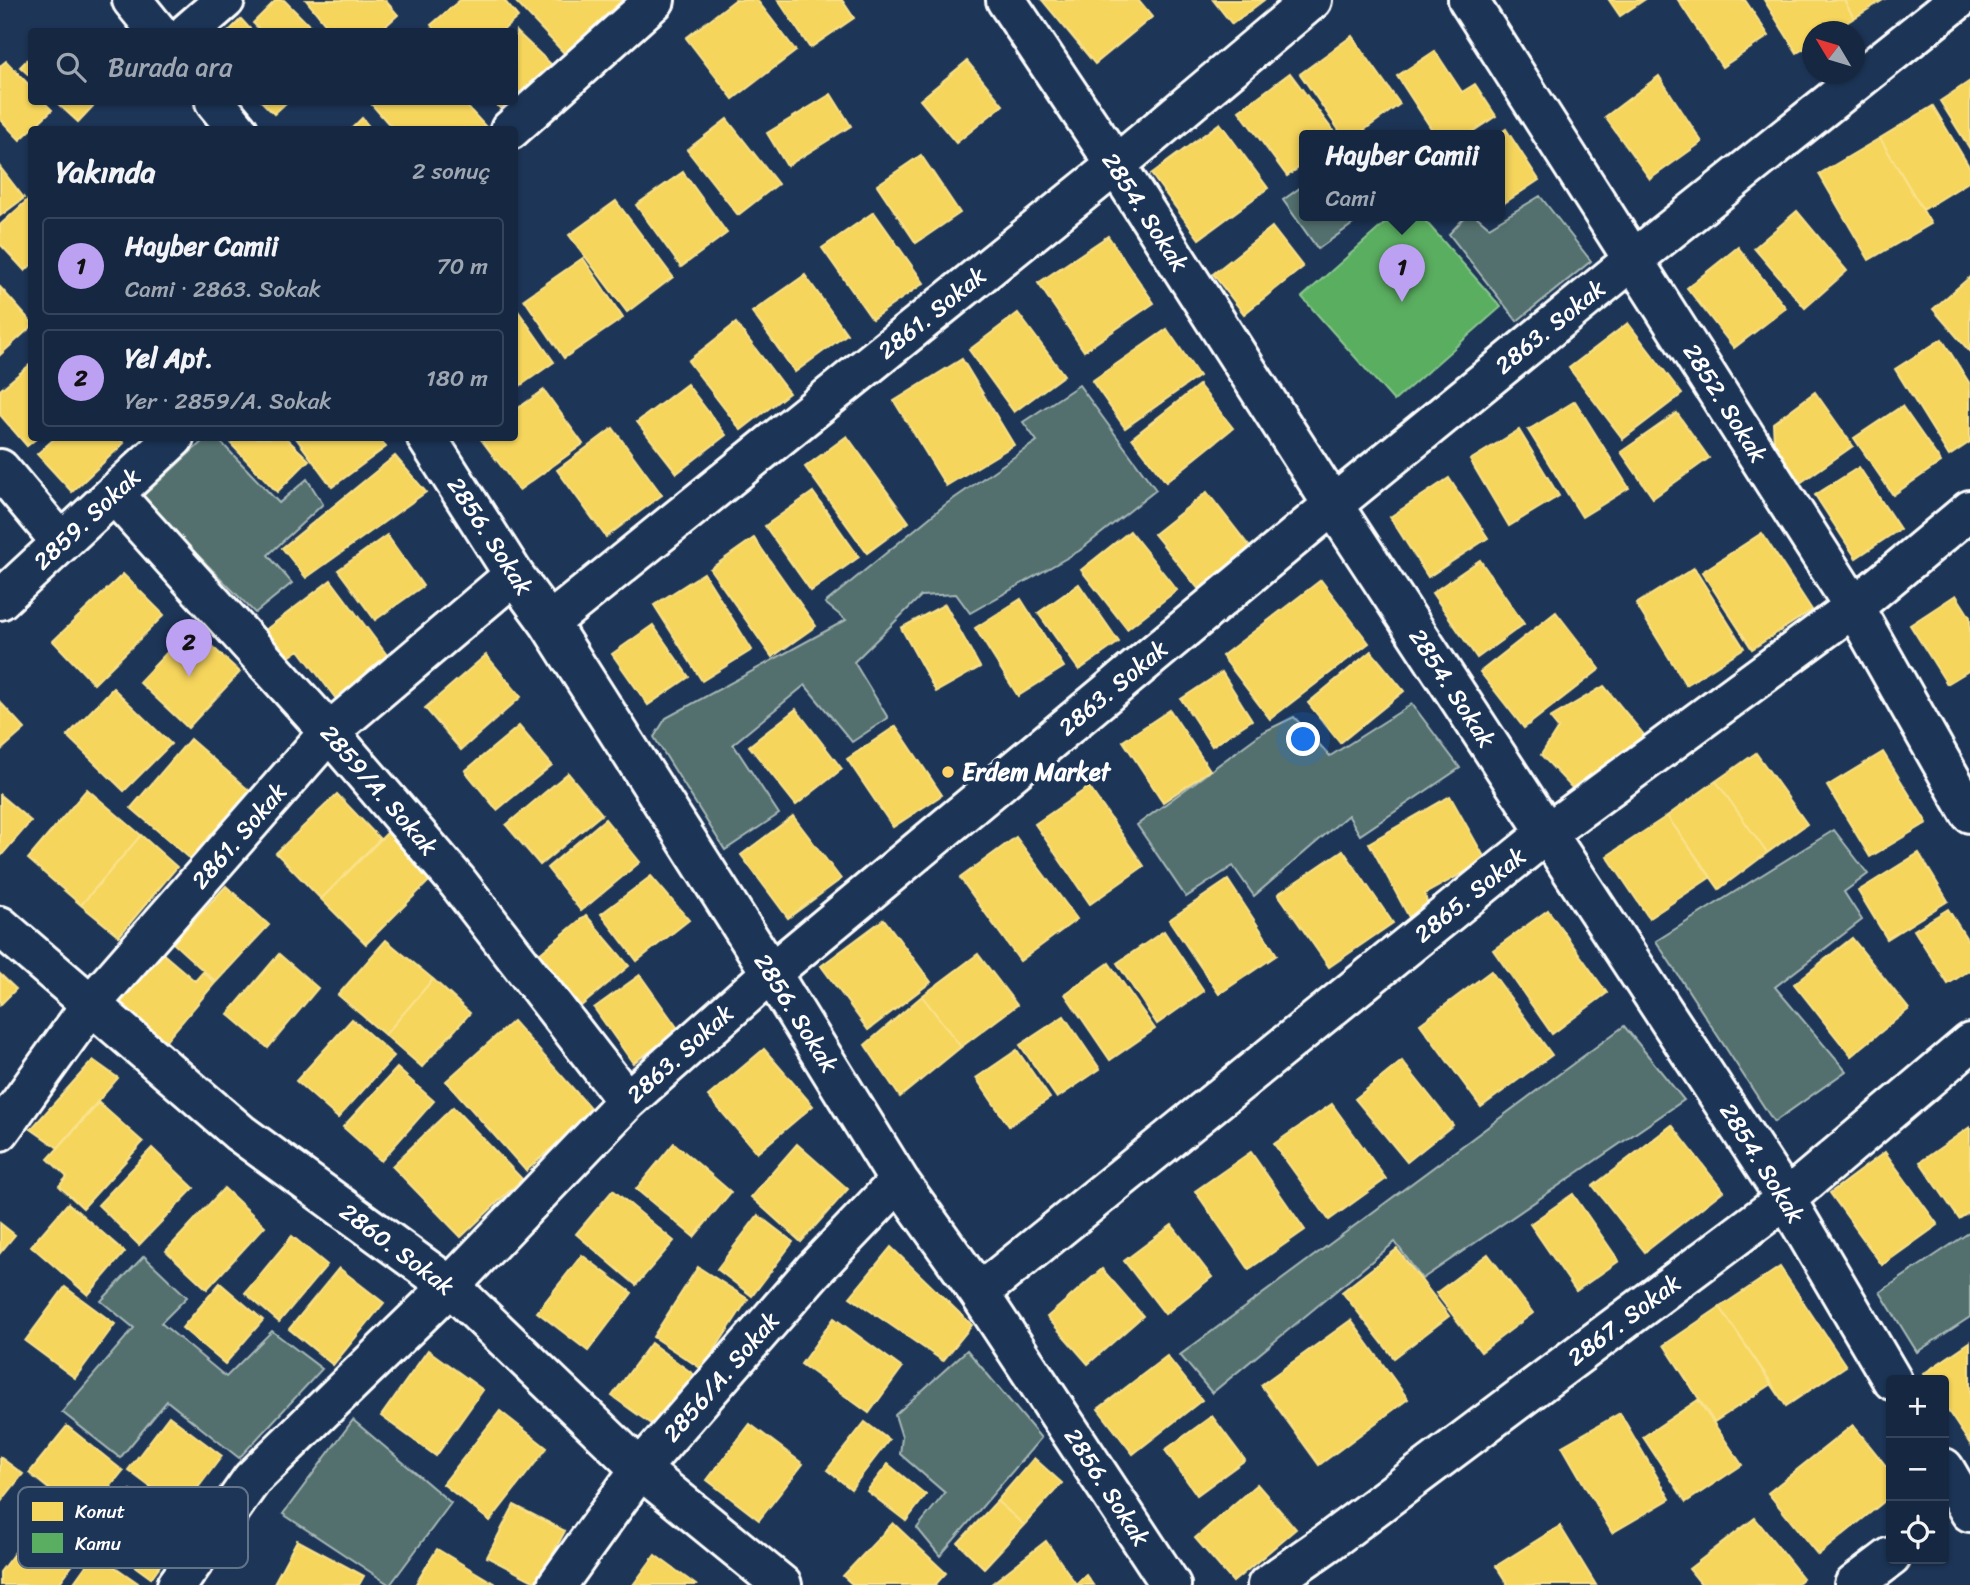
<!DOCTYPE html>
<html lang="tr">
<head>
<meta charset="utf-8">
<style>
  :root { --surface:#162841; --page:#1f3048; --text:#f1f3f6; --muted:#9ea6b1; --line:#35445a; --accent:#bca0f2 }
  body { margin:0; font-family:Sriracha,sans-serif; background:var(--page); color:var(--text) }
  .controls { position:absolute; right:21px; bottom:21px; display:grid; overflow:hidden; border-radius:7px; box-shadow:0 2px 5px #0004 }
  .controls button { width:63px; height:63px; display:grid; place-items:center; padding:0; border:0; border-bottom:2px solid var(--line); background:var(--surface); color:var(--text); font:35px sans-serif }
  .compass { position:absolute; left:1802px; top:21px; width:63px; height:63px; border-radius:50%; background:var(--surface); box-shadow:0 2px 5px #0004; rotate:308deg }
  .you { position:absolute; left:1304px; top:740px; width:24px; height:24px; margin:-18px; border:5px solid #fff; border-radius:50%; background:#1a73e8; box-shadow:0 0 0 10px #1a73e833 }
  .badge { display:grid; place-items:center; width:46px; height:46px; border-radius:50%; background:var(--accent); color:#111; font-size:23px; font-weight:700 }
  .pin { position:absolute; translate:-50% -58px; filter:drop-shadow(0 2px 4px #0008) }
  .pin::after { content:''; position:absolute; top:37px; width:24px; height:21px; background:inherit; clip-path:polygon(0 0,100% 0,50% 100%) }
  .popup { position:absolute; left:1299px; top:130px; width:206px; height:91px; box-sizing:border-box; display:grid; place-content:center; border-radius:7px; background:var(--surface); filter:drop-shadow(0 2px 5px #0005); font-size:23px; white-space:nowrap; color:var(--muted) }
  .popup b { font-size:26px; color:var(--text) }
  .popup::after { content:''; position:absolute; left:50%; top:100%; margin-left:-14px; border:14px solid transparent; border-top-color:var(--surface) }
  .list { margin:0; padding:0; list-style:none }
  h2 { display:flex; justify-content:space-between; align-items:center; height:91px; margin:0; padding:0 28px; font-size:30px }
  h2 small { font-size:23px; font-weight:400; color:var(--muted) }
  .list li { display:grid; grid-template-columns:46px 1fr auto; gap:21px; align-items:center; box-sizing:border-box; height:98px; margin:0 14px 14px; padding:0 14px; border:2px solid var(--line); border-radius:7px }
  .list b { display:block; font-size:26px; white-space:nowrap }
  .list p { margin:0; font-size:23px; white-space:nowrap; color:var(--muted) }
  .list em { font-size:23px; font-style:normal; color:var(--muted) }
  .icon { flex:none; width:38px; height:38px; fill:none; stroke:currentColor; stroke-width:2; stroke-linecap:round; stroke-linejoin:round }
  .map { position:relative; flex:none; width:1970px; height:1585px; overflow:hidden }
  .search { position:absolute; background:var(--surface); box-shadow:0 2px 5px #0004; left:28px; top:28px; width:490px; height:77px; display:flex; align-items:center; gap:18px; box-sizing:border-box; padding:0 24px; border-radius:7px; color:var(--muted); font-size:26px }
  .panel { position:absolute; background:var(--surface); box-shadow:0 2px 5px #0004; left:28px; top:126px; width:490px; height:315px; border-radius:7px }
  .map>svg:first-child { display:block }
</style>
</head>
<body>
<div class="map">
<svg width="1970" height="1585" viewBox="0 0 1970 1585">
  <rect width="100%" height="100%" fill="#1d3557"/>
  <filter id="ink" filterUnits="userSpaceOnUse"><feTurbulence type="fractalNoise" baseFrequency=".0143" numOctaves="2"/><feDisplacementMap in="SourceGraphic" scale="14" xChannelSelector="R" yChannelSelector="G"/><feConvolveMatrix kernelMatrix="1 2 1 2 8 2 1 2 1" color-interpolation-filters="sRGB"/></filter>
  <g filter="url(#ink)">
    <!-- green -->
    <path fill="#52706e" stroke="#a8b8b6" stroke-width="2" d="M1304 185V216H1364L1318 249 1283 200Z
      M1540 196 1591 261 1517 321 1449 234 1466 216H1476L1489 227Z
      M1079 385 1156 490 1079 551 970 613 956 594 921 596 854 662 888 718 852 742 805 685 733 744 779 814 725 850 654 737 666 718 846 620 825 603 946 504 1037 441 1023 422Z
      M206 438H217L279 503 307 479 323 504 268 555 292 583 255 613 141 498Z
      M1412 704 1460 768 1360 835 1348 815 1254 896 1233 866 1186 897 1137 825 1263 732 1294 717 1330 756Z
      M1834 830 1868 874 1844 892 1862 920 1775 987 1846 1071 1774 1122 1656 941Z
      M1624 1026 1684 1100 1422 1279 1395 1242 1212 1393 1180 1355Z
      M1970 1232V1317L1917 1352 1880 1292Z
      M144 1256 187 1297 161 1323 226 1377 272 1331 322 1369 239 1458 167 1401 120 1458 62 1412 134 1328 101 1301Z
      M967 1350 1041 1438 940 1556 917 1528 945 1493 900 1454 902 1437 895 1415Z
      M353 1420 451 1503 390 1585 283 1514Z"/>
    <!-- homes -->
    <path fill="#f6d55c" stroke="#f9e28d" stroke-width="2" d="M276 0H284L312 28 308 32H262L253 23Z
      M306 0H385L398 15 379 32H332Z
      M460 0H504L518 17 501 32H436L431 25Z
      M514 0H622L565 54Z
      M735 0H757L796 51 733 99 686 38Z
      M778 0H842L854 18 810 48Z
      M1042 0H1138L1152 17 1095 64Z
      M1213 0H1264L1232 24Z
      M1609 0H1644L1620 16Z
      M1678 0H1745L1769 36 1722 67Z
      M1764 0H1844L1854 18 1832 32H1812V44L1797 53Z
      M1844 0H1883L1854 18Z
      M241 19 253 32H228Z
      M516 31 554 67 508 115 493 102H514Z
      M1352 36 1400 104 1356 136H1343L1300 74Z
      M1435 51 1462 92 1475 84 1496 116 1466 136H1436L1397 76Z
      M32 55V78L20 67Z
      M6 61 32 88V102H44L52 110 20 140 0 119V66Z
      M967 61 1003 105 956 143 920 100Z
      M1290 73 1337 136H1304V164L1287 176 1239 111Z
      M1659 76 1702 142 1650 179 1605 117Z
      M1970 81V149L1940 101Z
      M831 94 851 126 787 166 767 133Z
      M56 102H97L78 122Z
      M262 102H287L274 114Z
      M376 102H463L487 128 394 130 372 105Z
      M1933 106 1970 168V181L1923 210 1880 138Z
      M362 118 372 130H350Z
      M727 119 778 184 738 215 687 150Z
      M1220 123 1268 188 1199 239 1151 174Z
      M1506 129 1539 180 1500 206V136H1496Z
      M1880 138 1931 224 1869 260 1819 174Z
      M921 155 960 213 916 243 877 185Z
      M0 167 24 198 0 216Z
      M683 172 727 233 681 267 636 205Z
      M32 196V264L25 271 0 244V225Z
      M616 201 673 277 627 312 569 235Z
      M1797 211 1847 271 1805 308 1754 248Z
      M874 212 924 283 872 319 822 248Z
      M1272 227 1303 267 1244 314 1213 274Z
      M1108 236 1154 303 1084 351 1038 283Z
      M1738 247 1786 308 1734 348 1687 288Z
      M583 258 623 318 564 358 524 299Z
      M805 275 847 334 795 372 752 312Z
      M1970 277V352L1933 309Z
      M0 287 32 323V326L0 355Z
      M514 305 554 362 514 390Z
      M1018 313 1064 375 1014 412 969 350Z
      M736 323 789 393 741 430 688 361Z
      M1628 323 1682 394 1623 439 1569 368Z
      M1167 329 1199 376 1125 428 1092 381Z
      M1942 339 1970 384V442L1949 456 1895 369Z
      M962 359 1014 445 946 486 894 401Z
      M32 363V438H37L27 446 0 415V390Z
      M687 384 726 435 677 473 637 422Z
      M1199 385 1233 428 1166 482 1132 438Z
      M544 390 583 444 519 490 480 438H514V411Z
      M1815 392 1853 446 1800 483 1774 445 1773 423Z
      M1575 401 1629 488 1582 517 1528 430Z
      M1902 406 1941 462 1893 495 1854 438Z
      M1677 413 1709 458 1653 498 1621 452Z
      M613 428 662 495 606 537 557 470Z
      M1519 430 1559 496 1509 526 1470 460Z
      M847 436 909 522 867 553 805 467Z
      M55 438H118L124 443 72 492 37 454Z
      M237 438H286L309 460 277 492 231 444Z
      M296 438H379L386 447 332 487Z
      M395 456 426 492 306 578 282 548Z
      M1859 467 1900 529 1856 558 1815 495Z
      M1449 478 1488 538 1428 577 1390 517Z
      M813 492 859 557 811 591 765 526Z
      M1207 492 1253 551 1201 592 1154 534Z
      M1130 531 1177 590 1127 629 1081 570Z
      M1762 533 1812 610 1752 649 1702 572Z
      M387 535 423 586 375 620 338 570Z
      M754 538 816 626 772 657 710 569Z
      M1480 560 1524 624 1477 658 1432 593Z
      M1694 568 1744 648 1686 685 1636 604Z
      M704 573 752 650 702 681 654 605Z
      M123 574 164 615 94 684 53 641Z
      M331 580 396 667 343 708 299 650 286 659 264 631Z
      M1321 580 1369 643 1270 719 1222 656Z
      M1079 584 1119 642 1079 670 1038 613Z
      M1956 595 1970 617V670L1947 684 1910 625Z
      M1021 599 1064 667 1018 696 975 628Z
      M945 604 980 667 936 692 901 628Z
      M1556 612 1600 669 1524 728 1480 672Z
      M653 625 689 677 648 705 612 654Z
      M191 627 240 672 188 728 139 682Z
      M1371 651 1404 691 1340 743 1308 703Z
      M486 655 521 697 461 750 425 708Z
      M1222 672 1252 720 1212 746 1181 699Z
      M1604 686 1645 736 1574 790 1541 755 1558 728 1550 718Z
      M113 688 171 744 124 791 67 736Z
      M0 702 25 729 0 751Z
      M796 709 842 769 796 805 749 746Z
      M1170 710 1210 770 1163 802 1123 741Z
      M519 726 552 765 497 810 465 771Z
      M896 726 942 795 893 827 847 759Z
      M190 739 251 792 192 860 131 808Z
      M1883 752 1927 823 1870 857 1827 786Z
      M1756 753 1807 824 1767 853 1716 781Z
      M568 773 602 814 540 865 506 825Z
      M1716 781 1767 853 1719 889 1667 816Z
      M1089 787 1144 866 1090 904 1035 824Z
      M87 789 141 835 81 905 28 859Z
      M337 794 380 839 321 899 276 853Z
      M0 795 31 821 0 857Z
      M1450 796 1486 860 1425 894 1429 912 1411 921 1369 843Z
      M793 816 841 879 788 918 741 855Z
      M1667 816 1711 877 1649 918 1607 856Z
      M605 819 640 862 581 911 547 868Z
      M388 832 433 877 366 944 321 899Z
      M141 835 177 867 119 936 81 905Z
      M1016 837 1077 919 1020 961 960 878Z
      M1343 850 1393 923 1329 967 1278 894Z
      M1919 853 1948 901 1887 939 1858 891Z
      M651 876 689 920 637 961 601 914Z
      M1228 880 1277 955 1219 994 1169 920Z
      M226 886 269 925 216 982 173 943Z
      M1948 909 1970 944V970L1948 984 1914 930Z
      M1548 910 1607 993 1552 1034 1493 950Z
      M586 915 629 966 581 1006 538 955Z
      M884 919 931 982 868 1030 821 966Z
      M1164 931 1204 991 1157 1024 1117 963Z
      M1852 938 1909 1009 1851 1056 1794 984Z
      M386 940 433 979 385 1035 338 995Z
      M161 952 195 981 203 972 215 983 165 1042 118 1001Z
      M279 954 318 988 268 1048 228 1014Z
      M978 954 1017 1005 961 1047 922 996Z
      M1109 963 1155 1029 1110 1060 1065 994Z
      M1491 971 1552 1055 1481 1107 1420 1024Z
      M0 974 16 989 0 1005Z
      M640 975 679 1030 633 1063 594 1008Z
      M433 979 470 1013 422 1067 385 1035Z
      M922 996 961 1047 900 1097 865 1045Z
      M1064 1016 1100 1069 1057 1098 1020 1045Z
      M352 1019 394 1056 338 1118 296 1081Z
      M513 1021 593 1111 526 1171 446 1081Z
      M764 1049 813 1106 757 1153 708 1096Z
      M1017 1050 1050 1098 1009 1126 976 1078Z
      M93 1060 118 1078 58 1148 31 1129Z
      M1402 1061 1453 1125 1407 1162 1355 1099Z
      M397 1068 434 1101 381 1161 343 1127Z
      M99 1103 143 1142 83 1208 59 1186 67 1177 48 1159Z
      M1332 1104 1386 1179 1329 1220 1274 1144Z
      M453 1107 522 1179 461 1237 392 1166Z
      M1672 1125 1723 1191 1645 1252 1593 1186Z
      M1970 1127V1212L1959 1219 1920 1162Z
      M674 1143 731 1192 694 1237 636 1189Z
      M797 1144 848 1189 801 1242 751 1197Z
      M152 1148 194 1188 139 1245 98 1205Z
      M1251 1152 1305 1230 1249 1269 1195 1191Z
      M1885 1152 1938 1225 1882 1265 1830 1193Z
      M224 1188 265 1226 207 1289 166 1251Z
      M613 1190 674 1241 636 1285 576 1234Z
      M1573 1194 1619 1261 1576 1291 1530 1224Z
      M68 1203 125 1252 88 1295 31 1246Z
      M758 1215 793 1242 752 1296 717 1269Z
      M0 1223 15 1235 0 1253Z
      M1172 1225 1212 1277 1165 1314 1124 1261Z
      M292 1236 327 1265 279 1322 245 1293Z
      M891 1247 972 1325 943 1361 850 1297Z
      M1397 1249 1449 1316 1394 1358 1342 1292Z
      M1488 1254 1533 1313 1481 1352 1436 1293Z
      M582 1255 632 1293 588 1351 537 1312Z
      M698 1267 748 1299 702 1369 653 1337Z
      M1780 1267 1846 1366 1786 1406 1720 1307Z
      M339 1268 384 1303 333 1365 289 1329Z
      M1102 1269 1143 1316 1088 1364 1047 1317Z
      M220 1283 263 1320 225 1364 182 1328Z
      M65 1287 115 1324 75 1378 25 1341Z
      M1720 1307 1772 1384 1714 1422 1664 1345Z
      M834 1318 902 1368 869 1413 801 1364Z
      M1351 1320 1408 1399 1319 1465 1261 1385Z
      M1970 1342V1444L1944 1405V1380H1927L1923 1374Z
      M651 1343 700 1379 662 1432 612 1396Z
      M428 1350 483 1390 436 1456 381 1416Z
      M1167 1356 1202 1400 1133 1454 1098 1409Z
      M1698 1400 1742 1465 1686 1502 1643 1437Z
      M500 1411 547 1448 490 1521 443 1484Z
      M1620 1413 1670 1499 1612 1533 1562 1446Z
      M169 1416 222 1456 181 1510 128 1470Z
      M1212 1416 1245 1460 1197 1495 1165 1450Z
      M865 1422 889 1440 851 1489 827 1470Z
      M750 1424 803 1464 759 1520 707 1480Z
      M1853 1425 1891 1472V1496L1818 1555 1768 1493Z
      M67 1426 123 1471 85 1518 29 1473Z
      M0 1457 23 1474 0 1503Z
      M1034 1458 1062 1483 1024 1525 997 1501Z
      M888 1464 926 1495 906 1521 867 1491Z
      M1257 1484 1296 1529 1233 1582 1195 1538Z
      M131 1490 186 1529 151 1578 96 1538Z
      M997 1501 1024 1525 984 1568 958 1543Z
      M514 1505 565 1531 537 1583 487 1557Z
      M1755 1518 1803 1578 1795 1585H1702L1689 1569Z
      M39 1520 82 1552 58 1585H0V1572Z
      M893 1523 946 1573 935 1585H853L843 1576Z
      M1560 1526 1596 1585H1508L1496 1566Z
      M297 1540 364 1576 359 1585H273Z
      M1046 1541 1076 1584 1086 1575 1093 1585H990Z
      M437 1549 497 1585H415Z
      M95 1553 138 1583 136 1585H72Z
      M655 1555 696 1585H633Z"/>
    <!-- public -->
    <path fill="#5aae61" stroke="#8cc690" stroke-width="2" d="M1393 216H1421L1501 307 1394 401 1302 297Z"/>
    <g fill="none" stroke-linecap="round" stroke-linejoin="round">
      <defs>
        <path id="street" d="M132 0 158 32
          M1006 0 1116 165 1333 505 1786 1199 1892 1380
          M1468 0 1854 607 1970 813
          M188 32 225 0
          M215 102 238 130
          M510 130 655 0
          M427 438 514 575 549 623 771 973 899 1181 979 1293 1171 1585
          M0 469 61 542
          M114 494 329 732 456 880 627 1101
          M0 600 174 438
          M549 623 1116 165 1312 0
          M0 926 240 1133 450 1286 640 1469 782 1585
          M0 1131 92 1003 329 732 514 575
          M979 1293 1547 833 1854 607 1970 510
          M1944 1468 1970 1512
          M177 1585 252 1479 450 1286 627 1101 771 973 1333 505 1634 259 1958 0
          M557 1585 640 1469 813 1271 899 1181
          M1267 1585 1327 1543 1786 1199 1970 1043
          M1854 1585 1891 1557"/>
      </defs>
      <!-- street casing -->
      <use href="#street" stroke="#fff" stroke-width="44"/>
      <!-- street -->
      <use href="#street" stroke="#1d3557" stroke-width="38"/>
    </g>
  </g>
  <!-- markers -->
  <circle fill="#ffd166" stroke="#1d3557" stroke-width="2.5" cx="948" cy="772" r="7"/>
  <g text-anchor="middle" stroke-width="7" stroke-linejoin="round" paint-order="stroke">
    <!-- street labels -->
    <g font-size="24" fill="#fff" stroke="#1d3557">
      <text transform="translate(1145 212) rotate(57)" y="8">2854. Sokak</text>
      <text transform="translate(932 313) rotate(-39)" y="8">2861. Sokak</text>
      <text transform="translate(1550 327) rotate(-39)" y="8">2863. Sokak</text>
      <text transform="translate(1725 403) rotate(58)" y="8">2852. Sokak</text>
      <text transform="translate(87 519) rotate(-43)" y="8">2859. Sokak</text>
      <text transform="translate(490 536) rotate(57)" y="8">2856. Sokak</text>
      <text transform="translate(1113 688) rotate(-40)" y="8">2863. Sokak</text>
      <text transform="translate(1452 688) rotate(57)" y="8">2854. Sokak</text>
      <text transform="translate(379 790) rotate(49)" y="8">2859/A. Sokak</text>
      <text transform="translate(239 836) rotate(-49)" y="8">2861. Sokak</text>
      <text transform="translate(1470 895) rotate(-39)" y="8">2865. Sokak</text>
      <text transform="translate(796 1013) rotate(58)" y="8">2856. Sokak</text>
      <text transform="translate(680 1054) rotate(-42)" y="8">2863. Sokak</text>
      <text transform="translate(1762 1163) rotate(58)" y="8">2854. Sokak</text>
      <text transform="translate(397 1249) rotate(37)" y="8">2860. Sokak</text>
      <text transform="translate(1624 1320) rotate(-37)" y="8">2867. Sokak</text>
      <text transform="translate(721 1377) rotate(-49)" y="8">2856/A. Sokak</text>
      <text transform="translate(1107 1487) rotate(57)" y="8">2856. Sokak</text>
    </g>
    <!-- poi labels -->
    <g font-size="24" font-weight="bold" fill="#fff" stroke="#1d3557" text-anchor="start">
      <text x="962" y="780">Erdem Market</text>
    </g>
  </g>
  <!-- legend -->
  <rect x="18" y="1487" width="230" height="81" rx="10" fill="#1d3557" stroke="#617289" stroke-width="2"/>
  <rect x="32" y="1502" width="31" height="19" fill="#f6d55c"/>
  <rect x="32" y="1533" width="31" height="20" fill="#5aae61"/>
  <g font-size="19" fill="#fff">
    <text x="75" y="1518">Konut</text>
    <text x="75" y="1550">Kamu</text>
  </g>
</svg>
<div class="controls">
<button>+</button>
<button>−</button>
<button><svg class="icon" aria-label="locate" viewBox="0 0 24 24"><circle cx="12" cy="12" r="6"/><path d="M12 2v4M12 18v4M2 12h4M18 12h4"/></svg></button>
</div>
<svg class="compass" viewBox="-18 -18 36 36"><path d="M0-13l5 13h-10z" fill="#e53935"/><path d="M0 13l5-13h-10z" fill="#9ea6b1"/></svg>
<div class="you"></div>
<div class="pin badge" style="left:1402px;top:302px">1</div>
<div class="popup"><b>Hayber Camii</b>Cami</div>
<div class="pin badge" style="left:189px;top:677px">2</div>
<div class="search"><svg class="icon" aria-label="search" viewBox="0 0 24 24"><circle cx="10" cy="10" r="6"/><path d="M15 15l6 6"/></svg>Burada ara</div>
<section class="panel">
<h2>Yakında<small>2 sonuç</small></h2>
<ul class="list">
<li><span class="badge">1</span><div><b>Hayber Camii</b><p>Cami · 2863. Sokak</p></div><em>70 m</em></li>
<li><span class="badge">2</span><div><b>Yel Apt.</b><p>Yer · 2859/A. Sokak</p></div><em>180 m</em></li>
</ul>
</section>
</div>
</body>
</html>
